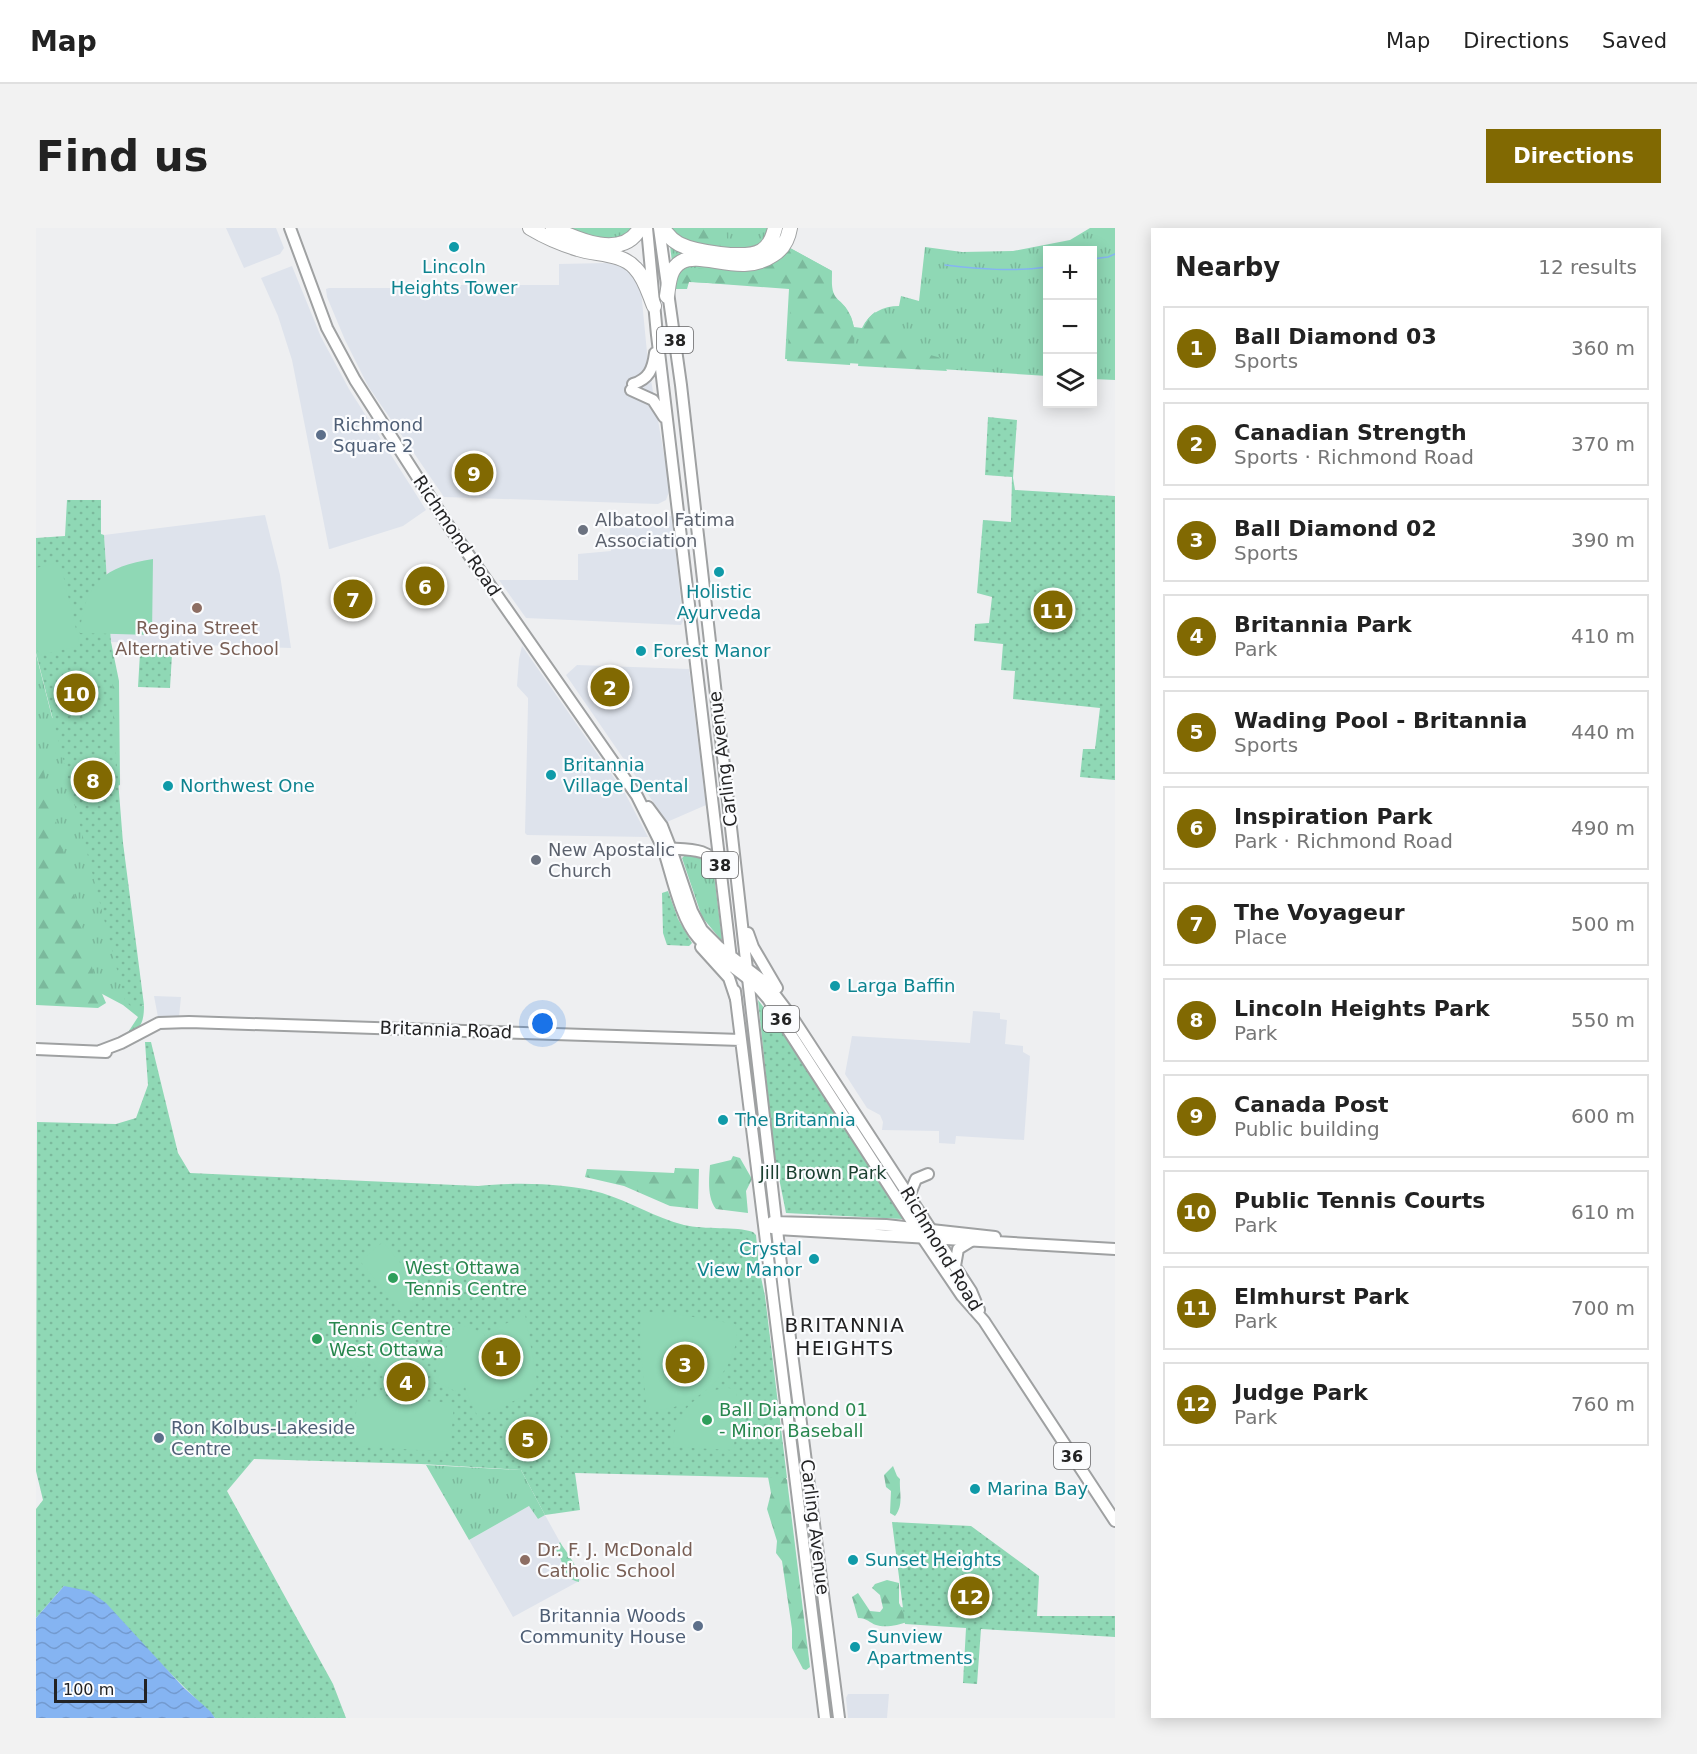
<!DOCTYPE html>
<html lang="en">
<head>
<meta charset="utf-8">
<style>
  :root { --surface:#fff; --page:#f2f2f2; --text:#222; --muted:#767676; --line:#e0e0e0; --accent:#816902 }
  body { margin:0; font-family:"DejaVu Sans",sans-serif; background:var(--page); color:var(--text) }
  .controls { position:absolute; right:18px; top:18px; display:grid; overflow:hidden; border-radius:0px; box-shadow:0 3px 15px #0003 }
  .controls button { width:54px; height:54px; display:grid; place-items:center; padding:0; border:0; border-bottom:2px solid var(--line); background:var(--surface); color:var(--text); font:30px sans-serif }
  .scale { position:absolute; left:18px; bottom:15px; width:93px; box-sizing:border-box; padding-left:6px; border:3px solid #232324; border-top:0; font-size:16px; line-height:21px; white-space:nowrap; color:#232324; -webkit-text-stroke:4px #fbfcfe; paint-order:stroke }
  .you { position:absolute; left:507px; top:796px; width:21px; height:21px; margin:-15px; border:4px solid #fff; border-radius:50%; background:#1a73e8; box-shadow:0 0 0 9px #1a73e833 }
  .badge { display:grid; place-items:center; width:39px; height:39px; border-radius:50%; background:var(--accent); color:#fff; font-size:20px; font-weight:700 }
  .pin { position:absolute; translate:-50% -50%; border:3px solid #fff; box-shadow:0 2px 6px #0006 }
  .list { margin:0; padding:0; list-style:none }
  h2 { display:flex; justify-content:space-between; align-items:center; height:78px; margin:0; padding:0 24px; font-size:26px }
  h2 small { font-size:20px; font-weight:400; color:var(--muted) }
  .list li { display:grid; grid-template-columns:39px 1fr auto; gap:18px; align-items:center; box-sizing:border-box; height:84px; margin:0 12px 12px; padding:0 12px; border:2px solid var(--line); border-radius:0px }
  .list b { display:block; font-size:22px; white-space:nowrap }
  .list p { margin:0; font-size:20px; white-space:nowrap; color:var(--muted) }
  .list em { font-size:20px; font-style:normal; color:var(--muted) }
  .icon { flex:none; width:33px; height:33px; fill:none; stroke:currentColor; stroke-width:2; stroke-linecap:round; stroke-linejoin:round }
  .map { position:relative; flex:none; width:1079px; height:1490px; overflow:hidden; border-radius:0px }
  header { display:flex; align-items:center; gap:36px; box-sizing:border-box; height:84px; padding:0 30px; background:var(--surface); border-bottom:2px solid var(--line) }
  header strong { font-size:28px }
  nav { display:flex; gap:33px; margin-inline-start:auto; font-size:21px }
  .intro { display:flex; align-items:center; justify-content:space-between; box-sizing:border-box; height:144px; padding:0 36px }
  h1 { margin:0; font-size:42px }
  .button { padding:15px 27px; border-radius:0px; background:var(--accent); color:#fff; font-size:21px; font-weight:700 }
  main { display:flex; gap:36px; padding:0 36px }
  aside { flex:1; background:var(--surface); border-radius:0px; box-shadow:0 3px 15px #0003 }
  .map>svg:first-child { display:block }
</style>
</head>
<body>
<header>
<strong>Map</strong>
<nav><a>Map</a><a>Directions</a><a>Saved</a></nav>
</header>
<div class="intro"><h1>Find us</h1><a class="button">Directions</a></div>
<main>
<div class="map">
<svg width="1079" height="1490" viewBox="0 0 1079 1490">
  <defs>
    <pattern id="grass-tufts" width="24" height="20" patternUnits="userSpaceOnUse" patternTransform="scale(1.5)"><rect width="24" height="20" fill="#8fd8b5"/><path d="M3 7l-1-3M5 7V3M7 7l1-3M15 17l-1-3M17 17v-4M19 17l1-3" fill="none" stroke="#7bb99c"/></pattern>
    <pattern id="forest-firs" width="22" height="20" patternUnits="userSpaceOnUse" patternTransform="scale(1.5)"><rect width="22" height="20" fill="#8fd8b5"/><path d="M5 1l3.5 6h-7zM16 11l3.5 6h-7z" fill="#7bb99c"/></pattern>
    <pattern id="park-dots" width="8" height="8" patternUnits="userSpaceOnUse" patternTransform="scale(1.5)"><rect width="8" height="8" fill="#8fd8b5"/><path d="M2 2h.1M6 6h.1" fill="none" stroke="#7bb99c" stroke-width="1.8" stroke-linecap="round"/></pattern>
    <pattern id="water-waves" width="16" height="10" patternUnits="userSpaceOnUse" patternTransform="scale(1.5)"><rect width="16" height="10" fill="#85b4f2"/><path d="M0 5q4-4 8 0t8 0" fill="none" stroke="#739acf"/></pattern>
  </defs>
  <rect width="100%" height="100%" fill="#eeeff1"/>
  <!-- built -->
  <path fill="#dee3ec" d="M190 0H240L248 20 244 26 208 40Z
    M570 35 592 40 599 48 605 62 612 135 634 261 630 272 622 276 408 269 332 158 309 112 291 69 290 61 293 60H411L424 57H523V36Z
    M256 38 285 109 313 161 390 282 367 298 294 321H293L256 132 242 88 225 50Z
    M229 287 244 347 255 420 75 414 68 307Z
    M573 287 636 288 647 393 645 397 490 390 463 352H542V326L575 323Z
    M486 418 590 567 612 609 491 607 489 605 492 476V470L481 458 483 431Z
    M541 437 653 441 670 577 631 594 530 447Z
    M118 768 145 769 143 789H122Z
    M937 783 964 785V791L971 792 969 816 987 818V824L994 828 988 912 920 908 919 916 903 915V903L846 902 847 894 844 887 831 880 809 846 816 808 934 815Z
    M493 1278 502 1291 509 1287 545 1352 477 1389 433 1312Z
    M812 1466H853L851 1490H812L810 1470Z"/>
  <!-- grass -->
  <path fill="url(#grass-tufts)" d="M522 0H596L590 9 569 13Z
    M632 0H750L745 15 796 43 795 62 798 69 809 79 815 89 818 99 826 100C833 85 847 78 863 78L865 68 883 73 889 19 926 24 977 23 1034 12 1054 0H1079V152L1057 151 1056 22H1011V148L749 131 753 61 644 53 636 34Z
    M0 426 16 489 82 577 106 778 108 777C108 799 103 800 87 812L102 789 87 777 55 760 0 536Z
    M649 627 669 628 677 638 686 711 685 712 666 689 646 630Z
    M735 1013H736L741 1055 747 1075 798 1490H794Z
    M390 1237 485 1242 509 1287 502 1291 493 1278 433 1312Z"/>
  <!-- forest -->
  <path fill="url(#forest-firs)" d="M644 0H690L692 19 648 10Z
    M754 20 796 43C794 79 805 65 815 89 821 103 816 122 814 137L751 133 756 59 653 54 651 61H640L638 47 647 39 701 44C723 42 739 36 754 20Z
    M839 84 843 88V98L847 103H863L865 118 876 120 879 118 887 120 891 126 905 130 911 143 822 138C825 119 822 96 839 84Z
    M75 414 83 453 84 557 73 561Z
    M0 512 58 747 70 775 62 780 0 777Z
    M697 928 704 930 716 951 710 963 712 985 680 981C671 970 673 951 674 937L695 932Z
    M639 940 663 941 662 981 634 978 588 958 549 949 551 941 638 945Z
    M857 1238 861 1248 864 1251C863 1264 868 1277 859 1288L854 1285 855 1263 850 1259 848 1247Z
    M747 1245 751 1252 774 1439 770 1442 767 1441 756 1420V1401L746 1333 740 1325 741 1313 731 1281 735 1265 732 1249Z
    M524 1314C531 1326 544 1339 543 1354 527 1351 528 1333 520 1322Z
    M851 1352 863 1355V1375L865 1379 870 1380 871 1394C863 1397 849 1400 840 1397 834 1395 831 1390 822 1390L816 1369 822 1365 834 1383 844 1384 847 1380 844 1367 836 1360 839 1356Z"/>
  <!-- park -->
  <path fill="url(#park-dots)" d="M952 189 981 192 977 250 979 262 1079 268V552L1044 549 1047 521H1059L1064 480 977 471 979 443 965 442 967 416 938 413 939 396 953 395 956 369 941 365 947 292 975 294 976 249 949 247Z
    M31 272H65V306L68 307 76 430 77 488 87 615 108 777 98 781 89 773 0 425V310L29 308Z
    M104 425 136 426 134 460 102 459Z
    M632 663 642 691 656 715 653 718 631 717 627 705 626 665Z
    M722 772 740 795 853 966 867 988 866 991 750 985 738 925Z
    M109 814H115L142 925 154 945 442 958C480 954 530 955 566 965 595 974 620 990 648 997 669 1002 700 998 717 1004L720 1007 723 1040 729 1068 751 1250 539 1245 544 1282 509 1287 485 1242 385 1236 218 1231 191 1263 297 1456 310 1490H179L123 1434 28 1358 0 1390V1281L7 1272 0 1243 1 894 80 896 100 890 112 857Z
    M856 1294 935 1298 1003 1348 1001 1388H1079V1409L945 1401 941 1456 927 1455 930 1400 869 1396Z"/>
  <!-- pitch -->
  <path fill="#8fd8b5" d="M117 331 116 407 44 405C48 355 69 338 117 331Z
    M24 334 44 418 3 427 0 415V340Z
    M347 1014 391 1067 367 1086 324 1033Z
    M609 1084 639 1086 699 1096C703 1107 700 1117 696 1128 682 1162 647 1183 611 1183L604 1115 605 1086Z
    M489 1086 502 1158 498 1164 442 1189 430 1164 429 1155 424 1165 396 1153 421 1095 449 1106 448 1111 463 1099Z
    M359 1093 380 1120 347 1146 333 1130 318 1142 310 1132Z
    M692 1160 701 1161 698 1220 696 1222 637 1219C637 1187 660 1162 692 1160Z
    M321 1169 418 1175 414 1224 318 1218Z
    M516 1188 527 1214 512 1220 501 1195Z"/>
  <!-- water -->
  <path fill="url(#water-waves)" d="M28 1358 53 1363 70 1375 148 1460 174 1483 179 1490H0V1390Z"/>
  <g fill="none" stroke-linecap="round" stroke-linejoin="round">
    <!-- stream -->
    <path stroke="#85b4f2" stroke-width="1.5" d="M1056 31 1072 29 1079 26
      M909 37C944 41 977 44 1011 39"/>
    <defs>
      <path id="secondary" d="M254 0 291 100 319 152 412 297 601 568 627 620
        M612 579 626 598 635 621
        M712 750 749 1071 803 1490
        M699 763 789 1490
        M0 821 70 824
        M64 823 85 815 123 795 153 794 705 812
        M736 994 850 997 959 1009
        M736 1000 741 1001 1079 1021"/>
      <path id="primary" d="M611 0 621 107 696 739
        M623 0 645 157 712 750
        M597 156C613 151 617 141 619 125
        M595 162 617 172 628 189
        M635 621 656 683 666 702 683 719 730 755 758 792 935 1063 943 1082
        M684 641C674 618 650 622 627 620 636 647 644 690 662 710 683 733 713 746 732 771L886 1009 926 1068 948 1093 1079 1293
        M712 705 717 719 741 760
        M665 719 693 750 700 771
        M873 968 880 951 892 946
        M919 1038 922 1021 935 1013"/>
      <path id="highway" d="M494 0C509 9 525 16 542 21 560 27 586 25 599 40 609 50 613 66 618 78
        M517 0C542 12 587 32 604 0
        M627 0C631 7 636 12 643 16 659 24 709 32 725 23 734 18 737 9 739 0
        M631 68C633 56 633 41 645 34 666 22 705 49 737 27 747 21 752 12 754 0"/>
    </defs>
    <!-- secondary casing -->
    <use href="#secondary" stroke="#9fa1a2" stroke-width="14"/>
    <!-- primary casing -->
    <use href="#primary" stroke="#9fa1a2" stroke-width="14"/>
    <!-- highway casing -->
    <use href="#highway" stroke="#9fa1a2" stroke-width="16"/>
    <!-- secondary -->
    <use href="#secondary" stroke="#fff" stroke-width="10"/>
    <!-- primary -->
    <use href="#primary" stroke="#fff" stroke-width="10"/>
    <!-- highway -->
    <use href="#highway" stroke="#fff" stroke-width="14"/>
  </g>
  <!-- markers -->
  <g fill="#0f9aa8" stroke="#fbfcfe" stroke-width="2">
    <circle cx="418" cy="19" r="6"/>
    <circle cx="683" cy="344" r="6"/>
    <circle cx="605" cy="423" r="6"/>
    <circle cx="515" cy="547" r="6"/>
    <circle cx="132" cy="558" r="6"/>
    <circle cx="799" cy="758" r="6"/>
    <circle cx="687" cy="892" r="6"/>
    <circle cx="778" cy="1031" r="6"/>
    <circle cx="939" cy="1261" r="6"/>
    <circle cx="817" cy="1332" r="6"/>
    <circle cx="819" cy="1419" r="6"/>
  </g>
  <g fill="#5c6f8a" stroke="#fbfcfe" stroke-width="2">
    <circle cx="285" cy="207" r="6"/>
    <circle cx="123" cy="1210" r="6"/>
    <circle cx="662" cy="1398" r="6"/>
  </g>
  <g fill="#6b7280" stroke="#fbfcfe" stroke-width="2">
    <circle cx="547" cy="302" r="6"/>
    <circle cx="500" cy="632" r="6"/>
  </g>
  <g fill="#8d6e63" stroke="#fbfcfe" stroke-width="2">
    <circle cx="161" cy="380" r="6"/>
    <circle cx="489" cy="1332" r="6"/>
  </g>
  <g fill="#2e9e5b" stroke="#fbfcfe" stroke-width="2">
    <circle cx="357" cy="1050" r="6"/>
    <circle cx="281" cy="1111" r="6"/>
    <circle cx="671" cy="1192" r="6"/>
  </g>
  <g text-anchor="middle" stroke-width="4.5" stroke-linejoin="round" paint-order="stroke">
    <!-- shield labels -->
    <g fill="#fbfcfe" stroke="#646465" stroke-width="1.5">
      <rect x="621" y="99" width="36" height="26" rx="4.5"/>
      <rect x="666" y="624" width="36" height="26" rx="4.5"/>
      <rect x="727" y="778" width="36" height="26" rx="4.5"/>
      <rect x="1018" y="1215" width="36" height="26" rx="4.5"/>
    </g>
    <g font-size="16" font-weight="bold" fill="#232324">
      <text x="639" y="118">38</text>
      <text x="684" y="643">38</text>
      <text x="745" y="797">36</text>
      <text x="1036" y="1234">36</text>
    </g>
    <!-- culture labels -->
    <g font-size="18" fill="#0d838f" stroke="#fbfcfe" text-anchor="start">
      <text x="418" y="45" text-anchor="middle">Lincoln<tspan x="418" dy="21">Heights Tower</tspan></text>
      <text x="683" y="370" text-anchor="middle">Holistic<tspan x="683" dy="21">Ayurveda</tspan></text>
      <text x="617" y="429">Forest Manor</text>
      <text x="527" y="543">Britannia<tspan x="527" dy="21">Village Dental</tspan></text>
      <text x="144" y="564">Northwest One</text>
      <text x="811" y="764">Larga Baffin</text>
      <text x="699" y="898">The Britannia</text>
      <text x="766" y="1027" text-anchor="end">Crystal<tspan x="766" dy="21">View Manor</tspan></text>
      <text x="951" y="1267">Marina Bay</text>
      <text x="829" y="1338">Sunset Heights</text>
      <text x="831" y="1415">Sunview<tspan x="831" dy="21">Apartments</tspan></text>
    </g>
    <!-- service labels -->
    <g font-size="18" fill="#4e5e75" stroke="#fbfcfe" text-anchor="start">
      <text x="297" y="203">Richmond<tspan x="297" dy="21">Square 2</tspan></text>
      <text x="135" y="1206">Ron Kolbus-Lakeside<tspan x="135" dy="21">Centre</tspan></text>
      <text x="650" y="1394" text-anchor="end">Britannia Woods<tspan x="650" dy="21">Community House</tspan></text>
    </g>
    <!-- worship labels -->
    <g font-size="18" fill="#5b616d" stroke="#fbfcfe" text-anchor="start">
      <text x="559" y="298">Albatool Fatima<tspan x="559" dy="21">Association</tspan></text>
      <text x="512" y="628">New Apostalic<tspan x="512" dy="21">Church</tspan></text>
    </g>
    <!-- street labels -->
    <g font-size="18" fill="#232324" stroke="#fbfcfe">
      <text transform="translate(421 308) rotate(56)" y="6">Richmond Road</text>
      <text transform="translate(687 531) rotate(-97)" y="6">Carling Avenue</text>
      <text transform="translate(410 802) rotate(2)" y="6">Britannia Road</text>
      <text transform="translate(905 1021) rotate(59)" y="6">Richmond Road</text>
      <text transform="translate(779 1299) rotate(83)" y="6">Carling Avenue</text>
    </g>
    <!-- education labels -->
    <g font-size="18" fill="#785e54" stroke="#fbfcfe">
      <text x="161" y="406">Regina Street<tspan x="161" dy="21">Alternative School</tspan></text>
      <text x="501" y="1328" text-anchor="start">Dr. F. J. McDonald<tspan x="501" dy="21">Catholic School</tspan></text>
    </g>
    <!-- park labels -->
    <g font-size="18" fill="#193f2f" stroke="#fbfcfe">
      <text x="787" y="951">Jill Brown Park</text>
    </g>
    <!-- leisure labels -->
    <g font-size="18" fill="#27864d" stroke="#fbfcfe" text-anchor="start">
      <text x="369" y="1046">West Ottawa<tspan x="369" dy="21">Tennis Centre</tspan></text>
      <text x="293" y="1107">Tennis Centre<tspan x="293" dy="21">West Ottawa</tspan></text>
      <text x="683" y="1188">Ball Diamond 01<tspan x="683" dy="21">- Minor Baseball</tspan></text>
    </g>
    <!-- neighbourhood labels -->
    <g font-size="20" letter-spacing="1.5" fill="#232324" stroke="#fbfcfe">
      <text x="809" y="1104">BRITANNIA<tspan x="809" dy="23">HEIGHTS</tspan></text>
    </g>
  </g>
</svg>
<div class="controls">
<button>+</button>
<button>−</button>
<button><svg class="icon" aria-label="layers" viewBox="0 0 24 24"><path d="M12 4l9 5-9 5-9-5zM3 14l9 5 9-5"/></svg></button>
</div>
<div class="scale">100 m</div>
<div class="you"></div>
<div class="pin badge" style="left:465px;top:1129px">1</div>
<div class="pin badge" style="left:574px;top:459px">2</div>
<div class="pin badge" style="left:649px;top:1136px">3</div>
<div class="pin badge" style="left:370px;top:1154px">4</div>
<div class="pin badge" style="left:492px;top:1211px">5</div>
<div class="pin badge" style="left:389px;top:358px">6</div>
<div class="pin badge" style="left:317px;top:371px">7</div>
<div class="pin badge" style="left:57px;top:552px">8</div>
<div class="pin badge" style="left:438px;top:245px">9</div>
<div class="pin badge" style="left:40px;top:465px">10</div>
<div class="pin badge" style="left:1017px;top:382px">11</div>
<div class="pin badge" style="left:934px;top:1368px">12</div>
</div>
<aside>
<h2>Nearby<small>12 results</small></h2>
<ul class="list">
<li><span class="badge">1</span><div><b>Ball Diamond 03</b><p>Sports</p></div><em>360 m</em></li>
<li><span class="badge">2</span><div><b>Canadian Strength</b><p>Sports · Richmond Road</p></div><em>370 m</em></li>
<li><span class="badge">3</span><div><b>Ball Diamond 02</b><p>Sports</p></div><em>390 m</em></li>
<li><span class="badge">4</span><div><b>Britannia Park</b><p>Park</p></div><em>410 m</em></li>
<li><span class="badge">5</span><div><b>Wading Pool - Britannia</b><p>Sports</p></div><em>440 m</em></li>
<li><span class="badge">6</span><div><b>Inspiration Park</b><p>Park · Richmond Road</p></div><em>490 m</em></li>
<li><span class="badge">7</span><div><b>The Voyageur</b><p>Place</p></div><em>500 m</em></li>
<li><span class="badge">8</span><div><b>Lincoln Heights Park</b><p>Park</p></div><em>550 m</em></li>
<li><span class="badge">9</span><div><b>Canada Post</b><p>Public building</p></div><em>600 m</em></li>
<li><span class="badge">10</span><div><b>Public Tennis Courts</b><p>Park</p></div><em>610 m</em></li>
<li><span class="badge">11</span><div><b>Elmhurst Park</b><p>Park</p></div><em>700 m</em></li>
<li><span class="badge">12</span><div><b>Judge Park</b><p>Park</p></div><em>760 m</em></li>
</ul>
</aside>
</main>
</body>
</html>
